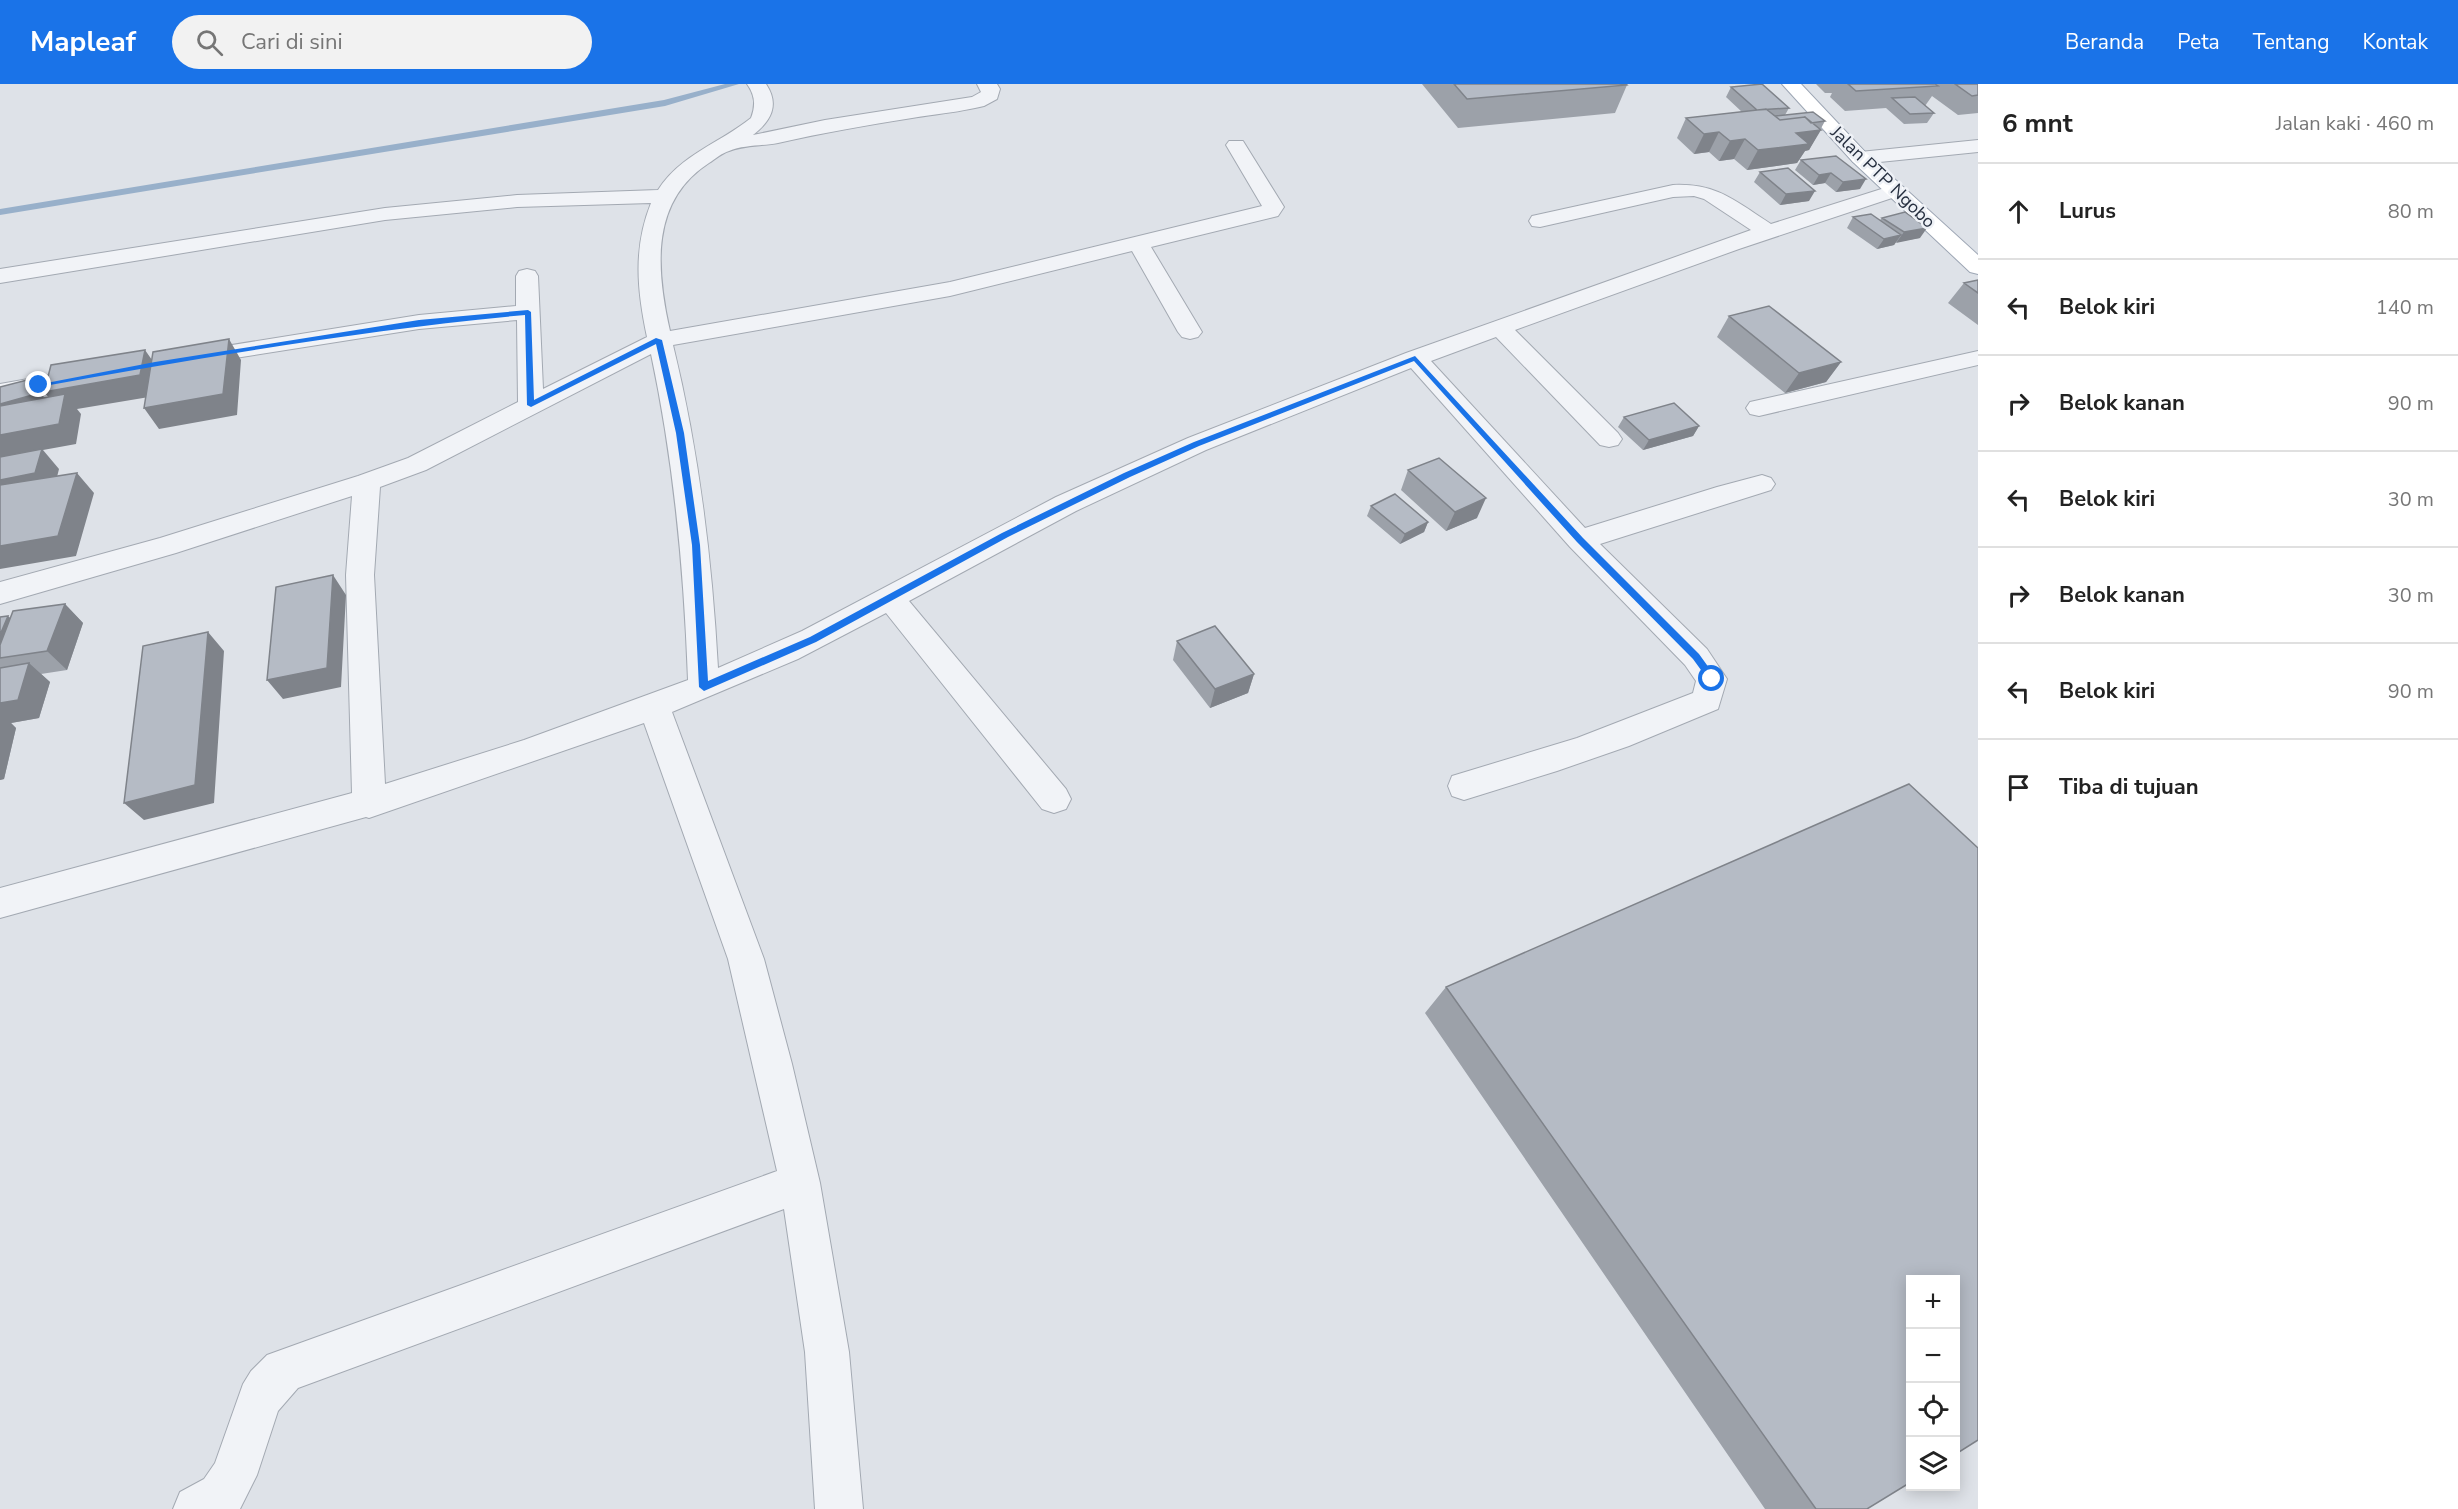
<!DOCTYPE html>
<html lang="id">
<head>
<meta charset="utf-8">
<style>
  :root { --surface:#fff; --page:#f2f2f2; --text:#222; --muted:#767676; --line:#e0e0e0; --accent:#1a73e8 }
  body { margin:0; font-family:"Nunito Sans",sans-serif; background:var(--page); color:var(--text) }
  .controls { position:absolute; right:18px; bottom:18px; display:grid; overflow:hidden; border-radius:0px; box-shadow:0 3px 15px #0003 }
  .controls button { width:54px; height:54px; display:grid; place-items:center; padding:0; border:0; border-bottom:2px solid var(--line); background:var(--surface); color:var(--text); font:30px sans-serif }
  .stop { position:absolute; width:18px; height:18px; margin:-14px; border:4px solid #1a73e8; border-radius:50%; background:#fff }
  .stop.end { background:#1a73e8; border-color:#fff; box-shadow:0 2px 6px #0008 }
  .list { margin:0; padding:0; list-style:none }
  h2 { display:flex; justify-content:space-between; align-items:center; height:78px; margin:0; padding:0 24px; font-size:26px }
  h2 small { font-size:20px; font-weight:400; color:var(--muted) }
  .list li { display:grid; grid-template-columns:39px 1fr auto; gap:18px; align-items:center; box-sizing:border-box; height:96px; padding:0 24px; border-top:2px solid var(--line) }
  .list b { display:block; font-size:22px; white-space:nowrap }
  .list em { font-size:20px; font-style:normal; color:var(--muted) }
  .icon { flex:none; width:33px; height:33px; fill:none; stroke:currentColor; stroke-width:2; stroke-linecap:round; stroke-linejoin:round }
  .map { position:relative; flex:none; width:1978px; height:1425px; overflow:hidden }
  header { display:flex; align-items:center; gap:36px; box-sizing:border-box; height:84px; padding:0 30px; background:var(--accent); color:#fff }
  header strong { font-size:28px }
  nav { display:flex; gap:33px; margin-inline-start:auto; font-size:21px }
  .search { width:420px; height:54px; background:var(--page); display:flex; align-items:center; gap:15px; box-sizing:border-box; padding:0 21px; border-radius:33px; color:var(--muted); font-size:22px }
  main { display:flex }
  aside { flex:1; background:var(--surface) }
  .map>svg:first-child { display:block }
</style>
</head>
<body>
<header>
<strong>Mapleaf</strong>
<div class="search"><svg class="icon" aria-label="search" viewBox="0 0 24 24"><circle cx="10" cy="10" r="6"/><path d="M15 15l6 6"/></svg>Cari di sini</div>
<nav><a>Beranda</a><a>Peta</a><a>Tentang</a><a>Kontak</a></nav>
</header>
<main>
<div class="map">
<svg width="1978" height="1425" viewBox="0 0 1978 1425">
  <rect width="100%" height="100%" fill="#dee2e8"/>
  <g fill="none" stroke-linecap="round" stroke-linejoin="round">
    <!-- stream -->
    <path fill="#98b0ca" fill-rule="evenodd" d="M725 0H739L665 22 0 131V125L664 16Z"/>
    <defs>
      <path id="minor" d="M747 0H766C780 21 771 37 753 51L825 36 972 13 981 8 977 0H997L1000 5 997 15 984 22C960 28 936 30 912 34 867 41 822 49 778 59 763 62 743 61 729 67 722 69 715 75 709 79 650 117 656 185 670 247L950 198 1262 122 1226 61 1229 57H1243L1284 123 1278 132 1151 163 1202 248 1198 253 1190 255 1182 253 1178 248 1132 167 950 212 673 261C699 367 712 475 718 584L802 547 1056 413 1188 354 1406 269 1751 146 1704 115 1694 112 1673 113 1540 143 1532 142 1529 137 1532 132 1673 101C1717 99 1735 117 1771 140L1894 101 1901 103 1904 107 1901 111 1739 165 1515 246 1618 349 1622 355 1618 361 1609 363 1600 361 1496 253 1431 277 1585 444 1717 403 1762 391 1771 394 1775 400 1771 406 1600 460 1707 565 1727 595 1718 625 1629 662 1557 687 1464 716 1452 712 1448 702 1452 692 1577 654 1693 609 1696 597 1685 581 1570 463 1411 284 1206 366 1076 427 909 517 1066 705 1071 715 1066 725 1054 729 1042 725 886 529 798 575 672 628 764 875 792 980 820 1099 849 1268 863 1425H815L805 1268 784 1125 298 1304 278 1327 257 1391 240 1425H173L180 1408 204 1395 215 1379 243 1300 251 1287 267 1271 777 1087 728 875 644 639 369 734 366 733 0 834V804L352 709 346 491 352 412 176 469 0 520V498L160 454 358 392 408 374 518 318 517 236 419 245 191 281 182 279 179 274 182 269 419 231 516 222V192L519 187 527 185 535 187 538 192 543 305 647 253C637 206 633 164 651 119L517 123 385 136 0 199V185L385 124 517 111 658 106C680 71 720 59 751 34 756 21 755 11 747 0ZM651 270C674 378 684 486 688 596L524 656 385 700 374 491 380 403 426 386Z
        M1978 56V68L1860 80 1853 78 1850 74 1853 70 1860 68Z
        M1978 267V281L1759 332 1750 330 1746 324 1750 318 1759 316Z
        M90 284 99 287 102 292 99 297 0 316V300Z"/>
      <path id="major" d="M1782 0H1801L1867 70 1978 171V190L1970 188 1853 78Z"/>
    </defs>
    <!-- minor casing -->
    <use href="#minor" stroke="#a3a9b2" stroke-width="2"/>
    <!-- major casing -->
    <use href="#major" stroke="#9da6b4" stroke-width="2"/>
    <!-- minor -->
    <use href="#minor" fill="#f1f3f7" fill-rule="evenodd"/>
    <!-- major -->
    <use href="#major" fill="#fff" fill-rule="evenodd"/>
  </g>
  <!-- wall -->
  <path fill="#9ca1a9" d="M1422 0H1626L1627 1 1615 29 1458 44Z
    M1816 0H1978V29L1958 31 1932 12 1925 22 1934 29 1927 39 1904 40 1886 24 1845 27 1830 13 1832 9H1825Z
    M1731 3 1789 24 1785 31 1825 37 1809 66 1805 67 1797 79 1747 86 1734 75 1719 77 1709 68 1694 70 1677 54 1686 34 1742 28 1726 13Z
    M1836 72 1860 105 1836 108 1825 99 1813 101 1795 86 1801 76Z
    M1760 88 1809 117 1780 121 1754 98Z
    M1853 133 1880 136 1882 134 1920 154 1896 158 1894 161 1877 165 1847 144Z
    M1978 196V241L1948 219 1964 199Z
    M1729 232 1841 278 1826 298 1785 309 1717 253Z
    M1624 333 1699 342 1693 352 1643 366 1618 343Z
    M1408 386 1477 434 1446 447 1401 406Z
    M1371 422 1428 438 1424 448 1400 460 1367 432Z
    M65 520 83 539 67 586 41 590 50 598 39 634 11 639 16 644 4 695 0 696V533L11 534Z
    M1177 557 1254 590 1248 609 1210 624 1173 576Z
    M1446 903 1867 1425H1765L1425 929Z"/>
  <!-- shaded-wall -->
  <path fill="#7f838a" d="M1821 46 1809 66 1805 67 1797 79 1747 86 1758 66 1796 49Z
    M1719 48 1709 68 1694 70 1704 50Z
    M1745 55 1734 75 1719 77 1730 57Z
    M1831 89 1825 99 1813 101 1819 91Z
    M1866 95 1860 105 1836 108 1843 98Z
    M1815 107 1809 117 1780 121 1786 110Z
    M1927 144 1920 154 1896 159 1904 148Z
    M1901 151 1894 161 1877 165 1884 155Z
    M229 255 241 276 237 331 159 345 144 324Z
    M145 266 159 286 155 312 77 325 81 330 76 360 43 366 59 385 53 409 0 419V351L61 328 44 308Z
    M1841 278 1826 298 1785 309 1799 289Z
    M35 294 43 304 44 321 0 333V320Z
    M1699 342 1693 352 1643 366 1649 356Z
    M77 389 94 409 76 472 0 485V462Z
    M1486 414 1477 434 1446 447 1455 428Z
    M1428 438 1424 448 1400 460 1405 450Z
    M333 491 346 511 341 603 283 615 267 596Z
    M65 520 83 539 67 586 47 567Z
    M8 532 29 551 0 574V551Z
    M208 548 224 567 214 719 144 736 124 719Z
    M29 579 50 598 39 634 11 639 16 644 4 695 0 696V619Z
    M1254 590 1248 609 1210 624 1215 605Z"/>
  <!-- building -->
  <path fill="#b5bbc5" stroke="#7f838a" stroke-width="1.5" d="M1454 0H1626L1627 1 1467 15Z
    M1762 0 1789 24 1757 26 1731 3Z
    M1848 0H1935L1938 2 1856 7Z
    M1955 0H1978V11L1972 12Z
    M1915 13 1934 29 1910 30 1892 14Z
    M1766 25 1780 36 1805 33 1821 46 1796 49 1809 60 1758 66 1745 55 1730 57 1719 48 1704 50 1686 34Z
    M1813 28 1825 37 1811 39 1805 33 1780 36 1775 32Z
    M1836 72 1866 95 1843 98 1831 89 1819 91 1801 76Z
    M1788 84 1815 107 1786 110 1760 88Z
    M1905 128 1927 144 1904 148 1882 134Z
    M1871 130 1901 151 1884 155 1853 133Z
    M1978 196V209L1964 199Z
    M1769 222 1841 278 1799 289 1729 232Z
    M229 255 223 310 144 324 153 268Z
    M145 266 140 291 44 308 51 281Z
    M35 294 36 310 0 320V303Z
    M65 310 59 340 0 351V322Z
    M1674 319 1699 342 1649 356 1624 333Z
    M42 365 35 389 0 396V373Z
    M1439 374 1486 414 1455 428 1408 386Z
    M77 389 58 452 0 462V401Z
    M1395 410 1428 438 1405 450 1371 422Z
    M333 491 327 584 267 596 276 503Z
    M65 520 47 567 0 574V561L13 527Z
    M8 532 0 551V533Z
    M1215 542 1254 590 1215 605 1177 557Z
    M208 548 195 701 124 719 143 562Z
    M29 579 18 616 0 619V584Z
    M1909 700 1978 764V1356L1956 1370V1196H1911V1398L1867 1425H1816L1446 903Z"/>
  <!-- route -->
  <path fill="#1a73e8" d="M528 226 531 228 534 316 656 254 662 256 684 349 700 461 708 597 810 553 1002 449 1124 389 1194 358 1415 272 1583 454 1699 570 1717 595 1715 597H1709L1693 575 1577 458 1414 277 1199 362 1130 393 1008 453 816 558 704 607 699 603 692 461 676 349 656 260 531 323 527 321 525 231C362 246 200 274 39 303L36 301 155 278 419 236Z"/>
  <g text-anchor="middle" stroke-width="5" stroke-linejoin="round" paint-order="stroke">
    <!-- far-street labels -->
    <g font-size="18" fill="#273040" stroke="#eef1f6">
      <text transform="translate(1883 93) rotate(44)" y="6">Jalan PTP Ngobo</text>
    </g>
  </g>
</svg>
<div class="controls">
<button>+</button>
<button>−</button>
<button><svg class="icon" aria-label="locate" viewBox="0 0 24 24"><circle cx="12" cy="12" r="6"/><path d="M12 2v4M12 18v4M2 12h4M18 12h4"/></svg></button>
<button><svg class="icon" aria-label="layers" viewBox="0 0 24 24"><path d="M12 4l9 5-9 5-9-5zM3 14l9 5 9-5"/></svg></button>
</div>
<div class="stop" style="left:1712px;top:595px"></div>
<div class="stop end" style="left:39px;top:301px"></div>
</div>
<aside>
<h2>6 mnt<small>Jalan kaki · 460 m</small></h2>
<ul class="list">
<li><svg class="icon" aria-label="ahead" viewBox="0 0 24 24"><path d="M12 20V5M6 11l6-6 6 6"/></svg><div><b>Lurus</b></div><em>80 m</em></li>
<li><svg class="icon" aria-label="left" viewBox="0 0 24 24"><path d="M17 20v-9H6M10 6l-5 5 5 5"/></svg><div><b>Belok kiri</b></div><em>140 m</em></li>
<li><svg class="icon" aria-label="right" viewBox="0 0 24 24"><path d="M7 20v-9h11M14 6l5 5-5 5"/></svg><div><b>Belok kanan</b></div><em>90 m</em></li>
<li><svg class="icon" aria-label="left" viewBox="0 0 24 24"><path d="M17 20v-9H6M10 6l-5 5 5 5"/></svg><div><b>Belok kiri</b></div><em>30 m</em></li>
<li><svg class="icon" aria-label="right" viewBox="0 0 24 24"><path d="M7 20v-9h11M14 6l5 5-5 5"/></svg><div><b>Belok kanan</b></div><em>30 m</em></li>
<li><svg class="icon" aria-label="left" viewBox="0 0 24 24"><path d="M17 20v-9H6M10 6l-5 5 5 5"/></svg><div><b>Belok kiri</b></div><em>90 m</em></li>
<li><svg class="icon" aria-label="arrive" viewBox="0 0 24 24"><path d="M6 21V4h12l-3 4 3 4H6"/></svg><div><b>Tiba di tujuan</b></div></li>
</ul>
</aside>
</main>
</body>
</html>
